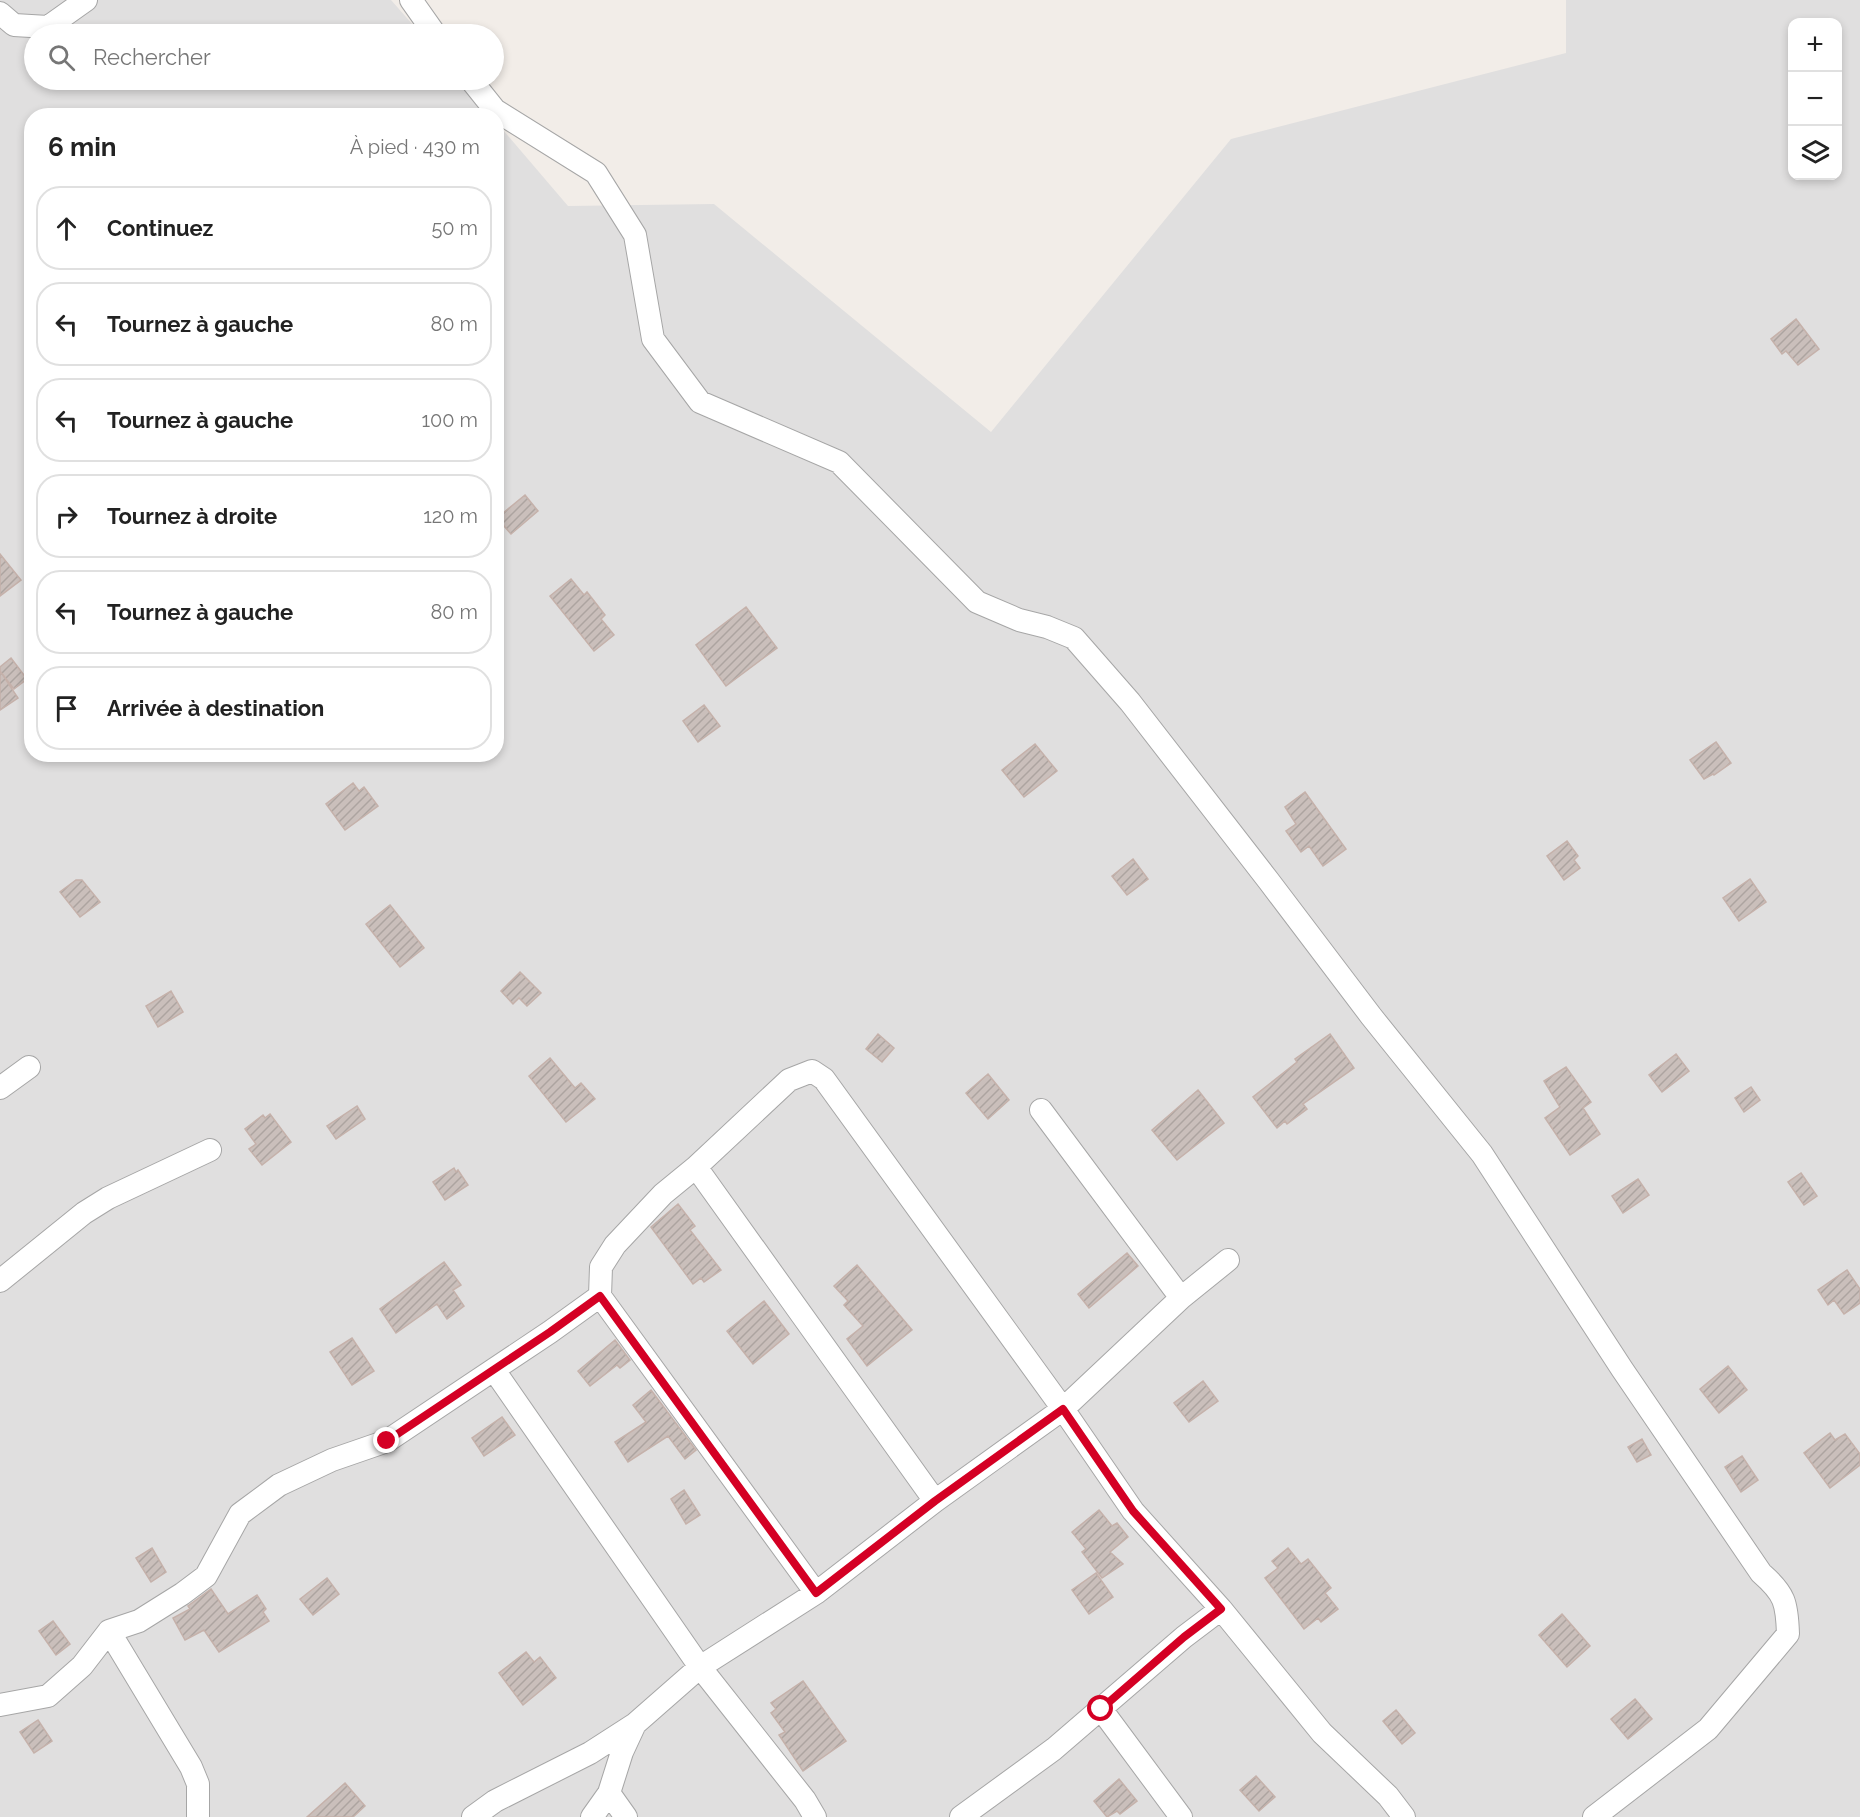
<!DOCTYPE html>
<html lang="fr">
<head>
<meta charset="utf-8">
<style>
  :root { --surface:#fff; --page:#f6f6f6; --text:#222; --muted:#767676; --line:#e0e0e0 }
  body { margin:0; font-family:Raleway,sans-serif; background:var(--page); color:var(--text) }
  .controls { position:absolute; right:18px; top:18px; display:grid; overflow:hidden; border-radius:12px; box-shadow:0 3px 9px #0003 }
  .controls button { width:54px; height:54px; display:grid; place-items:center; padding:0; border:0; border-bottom:2px solid var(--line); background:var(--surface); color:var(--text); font:30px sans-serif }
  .stop { position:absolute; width:18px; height:18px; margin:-14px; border:4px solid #d40024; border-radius:50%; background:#fff }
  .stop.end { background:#d40024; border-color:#fff; box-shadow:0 2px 6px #0008 }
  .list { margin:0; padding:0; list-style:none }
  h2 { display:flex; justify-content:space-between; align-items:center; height:78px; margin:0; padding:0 24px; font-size:26px }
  h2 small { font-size:20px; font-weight:400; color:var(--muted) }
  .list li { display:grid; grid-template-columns:39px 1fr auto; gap:18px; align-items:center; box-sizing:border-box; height:84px; margin:0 12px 12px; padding:0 12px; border:2px solid var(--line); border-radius:24px }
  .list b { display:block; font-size:22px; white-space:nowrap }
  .list em { font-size:20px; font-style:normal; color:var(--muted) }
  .icon { flex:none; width:33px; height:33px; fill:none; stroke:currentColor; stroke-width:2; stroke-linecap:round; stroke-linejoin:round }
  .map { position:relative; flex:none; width:1860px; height:1817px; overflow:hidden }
  .search { position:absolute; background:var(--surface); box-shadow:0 3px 9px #0003; left:24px; top:24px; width:480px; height:66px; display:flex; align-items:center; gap:15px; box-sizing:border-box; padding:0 21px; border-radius:33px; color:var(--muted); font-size:22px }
  .panel { position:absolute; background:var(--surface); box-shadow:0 3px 9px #0003; left:24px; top:108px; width:480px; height:654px; border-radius:24px }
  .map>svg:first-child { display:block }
</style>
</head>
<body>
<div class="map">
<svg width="1860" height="1817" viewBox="0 0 1860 1817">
  <defs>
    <pattern id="building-hatch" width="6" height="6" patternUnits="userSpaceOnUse" patternTransform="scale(1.5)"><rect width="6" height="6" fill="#cabfbb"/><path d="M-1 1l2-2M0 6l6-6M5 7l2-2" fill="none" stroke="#ada4a0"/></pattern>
  </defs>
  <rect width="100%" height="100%" fill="#f2ede8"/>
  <!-- residential -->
  <path fill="#e0dfdf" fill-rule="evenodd" d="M0 0H391L421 34H34V80H459L490 115 32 116V754H496L497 123 568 206 714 204 991 432 1231 139 1566 53V0H1860V1817H0ZM1792 22H1838V176H1792Z"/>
  <!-- building -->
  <path fill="url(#building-hatch)" stroke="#c5b1aa" stroke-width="1.5" d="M1796 319 1819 349 1798 365 1786 351 1782 354 1771 339Z
    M525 495 538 511 511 534 497 518Z
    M0 554 21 580 0 596Z
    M571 579 584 595 587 592 605 615 601 619 614 635 594 651 550 596Z
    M746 607 777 648 726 686 696 645Z
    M11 658 27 679 14 689 0 671V667Z
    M0 671 18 698 0 710Z
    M704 705 720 726 698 742 683 721Z
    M1716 742 1731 763 1714 775 1713 774 1704 779 1690 760Z
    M1035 744 1057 771 1024 797 1002 770Z
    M353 783 359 791 364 787 378 806 345 830 326 804Z
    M1305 792 1346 849 1323 866 1309 846 1301 852 1286 831 1296 824 1285 807Z
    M1567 841 1578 856 1574 860 1580 868 1564 880 1547 856Z
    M1133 859 1148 879 1127 895 1112 876Z
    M1750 879 1766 902 1739 921 1723 898Z
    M76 880H82L100 902 80 917 60 892Z
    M390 905 424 948 400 967 366 924Z
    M520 972 541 993 527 1006 519 998 513 1004 501 991Z
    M171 991 183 1012 158 1027 146 1006Z
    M878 1034 894 1048 882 1062 866 1049Z
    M1330 1034 1354 1068 1303 1104 1307 1109 1287 1124 1285 1121 1277 1128 1253 1097 1297 1062 1295 1059Z
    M1676 1054 1689 1071 1662 1092 1649 1075Z
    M550 1058 575 1088 581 1083 595 1099 566 1122 529 1076Z
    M1566 1067 1591 1102 1583 1108 1600 1134 1570 1155 1545 1118 1560 1107 1544 1081Z
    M988 1074 1009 1100 988 1119 966 1093Z
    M1751 1087 1760 1100 1744 1112 1735 1098Z
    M1198 1090 1224 1123 1177 1160 1152 1130Z
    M357 1106 365 1119 336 1139 327 1126Z
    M270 1114 291 1142 262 1165 249 1149 256 1144 245 1129 263 1115 265 1118Z
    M454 1168 456 1172 458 1170 468 1185 445 1200 433 1182Z
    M1801 1173 1817 1196 1804 1205 1788 1182Z
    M1638 1179 1649 1195 1623 1213 1612 1196Z
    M678 1204 695 1226 690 1230 721 1270 704 1282 701 1278 693 1284 651 1227Z
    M1127 1253 1138 1266 1089 1308 1078 1294Z
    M444 1262 461 1285 453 1290 464 1306 447 1319 437 1304 396 1333 380 1309Z
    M857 1265 912 1330 867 1366 847 1339 863 1326 844 1305 848 1301 834 1286Z
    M1847 1270 1860 1289V1303L1844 1314 1834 1300 1828 1305 1818 1290Z
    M764 1301 789 1334 753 1364 727 1331Z
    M352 1338 374 1371 352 1385 330 1352Z
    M615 1340 630 1360 620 1368 617 1365 590 1386 578 1371Z
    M1728 1366 1747 1390 1719 1413 1700 1389Z
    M1203 1381 1218 1401 1189 1422 1174 1403Z
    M651 1390 696 1450 685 1459 668 1436 628 1462 615 1442 646 1422 633 1405Z
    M502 1417 515 1435 484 1456 472 1438Z
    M1830 1433 1835 1440 1845 1434 1860 1454V1465L1830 1488 1804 1453Z
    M1642 1439 1651 1455 1637 1462 1628 1447Z
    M1742 1456 1758 1480 1741 1492 1725 1467Z
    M684 1490 700 1515 686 1524 671 1499Z
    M1099 1510 1112 1526 1117 1523 1128 1537 1110 1552 1123 1564 1102 1578 1082 1552 1086 1549 1072 1532Z
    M152 1548 166 1572 151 1582 136 1558Z
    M1288 1548 1301 1564 1308 1559 1331 1588 1325 1593 1338 1609 1321 1622 1318 1618 1304 1629 1265 1578 1278 1568 1272 1561Z
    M1096 1573 1113 1597 1089 1614 1072 1590Z
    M327 1578 339 1594 313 1615 300 1599Z
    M211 1589 228 1614 257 1595 266 1609 263 1612 269 1621 219 1652 204 1630 185 1640 173 1618 190 1609 188 1606Z
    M1562 1614 1590 1646 1567 1667 1539 1635Z
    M53 1621 70 1644 56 1655 39 1631Z
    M526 1652 534 1662 540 1657 556 1678 523 1705 499 1673Z
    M803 1681 846 1741 803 1771 779 1735 785 1732 771 1713 776 1709 771 1703Z
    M1635 1699 1652 1719 1628 1739 1611 1719Z
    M1396 1710 1415 1733 1402 1744 1383 1721Z
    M38 1720 52 1741 34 1753 20 1732Z
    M1256 1776 1275 1797 1259 1811 1240 1790Z
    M1119 1779 1137 1801 1120 1814 1117 1811 1107 1817 1094 1801Z
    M345 1783 365 1806 353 1817H307Z"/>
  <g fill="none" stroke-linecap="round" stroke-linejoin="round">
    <defs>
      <path id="minor" d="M411 0 435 34
        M0 13 14 25 48 27 86 0
        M471 80 495 110 596 173 635 235 653 339 700 402 839 462 977 602 1019 620 1047 627 1074 638 1130 702 1268 880 1371 1016 1482 1154 1622 1369 1761 1573C1785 1594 1787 1603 1788 1634L1708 1729 1594 1817
        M0 1088 29 1067
        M1041 1110 1181 1298
        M696 1167 935 1501
        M0 1281 84 1213 108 1198 210 1150
        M600 1296 816 1593
        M494 1370 700 1667 805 1800 815 1817
        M109 1631 191 1767 198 1784V1817
        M0 1705 48 1696 82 1666 109 1631 139 1621 182 1594 206 1576 240 1514 279 1485 332 1460 387 1441 550 1332 600 1296 601 1267 615 1245 663 1194 696 1167 789 1080 812 1071 824 1079 1063 1409 1133 1511 1221 1609
        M1101 1709 1181 1817
        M609 1793 626 1817
        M473 1817 495 1801 590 1753 635 1724 700 1667 816 1593 935 1501 1063 1409 1181 1298 1228 1260
        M592 1817 609 1793 622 1752 635 1724
        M961 1817 1054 1749 1184 1637 1221 1609 1322 1733 1388 1796 1404 1817"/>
    </defs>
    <!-- minor casing -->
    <use href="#minor" stroke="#a6a6a6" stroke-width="24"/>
    <!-- minor -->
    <use href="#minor" stroke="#fff" stroke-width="22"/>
  </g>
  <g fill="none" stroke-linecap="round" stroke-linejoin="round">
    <!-- route -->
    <path stroke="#d40024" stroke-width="8" d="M387 1441 550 1332 600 1296 816 1593 935 1501 1063 1409 1133 1511 1221 1609 1184 1637 1101 1709"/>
  </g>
</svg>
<div class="controls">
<button>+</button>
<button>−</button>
<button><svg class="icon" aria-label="layers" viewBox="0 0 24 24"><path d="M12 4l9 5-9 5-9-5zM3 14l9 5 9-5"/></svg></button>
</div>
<div class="stop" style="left:1101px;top:1709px"></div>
<div class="stop end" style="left:387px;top:1441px"></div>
<div class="search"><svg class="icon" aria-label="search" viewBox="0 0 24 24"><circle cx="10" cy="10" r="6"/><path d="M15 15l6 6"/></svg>Rechercher</div>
<section class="panel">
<h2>6 min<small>À pied · 430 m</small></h2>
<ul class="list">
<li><svg class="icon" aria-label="ahead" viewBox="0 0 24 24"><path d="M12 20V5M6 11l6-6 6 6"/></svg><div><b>Continuez</b></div><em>50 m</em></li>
<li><svg class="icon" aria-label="left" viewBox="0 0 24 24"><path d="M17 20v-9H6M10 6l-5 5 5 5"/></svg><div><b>Tournez à gauche</b></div><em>80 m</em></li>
<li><svg class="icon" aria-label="left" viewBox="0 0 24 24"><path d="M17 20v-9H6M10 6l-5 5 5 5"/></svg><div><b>Tournez à gauche</b></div><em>100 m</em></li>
<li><svg class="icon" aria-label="right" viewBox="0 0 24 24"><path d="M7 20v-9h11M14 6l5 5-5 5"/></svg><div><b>Tournez à droite</b></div><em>120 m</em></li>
<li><svg class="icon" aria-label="left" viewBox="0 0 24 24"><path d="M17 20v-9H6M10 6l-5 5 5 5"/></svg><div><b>Tournez à gauche</b></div><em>80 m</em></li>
<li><svg class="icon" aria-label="arrive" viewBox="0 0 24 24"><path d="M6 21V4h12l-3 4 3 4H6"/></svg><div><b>Arrivée à destination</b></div></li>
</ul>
</section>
</div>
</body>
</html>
